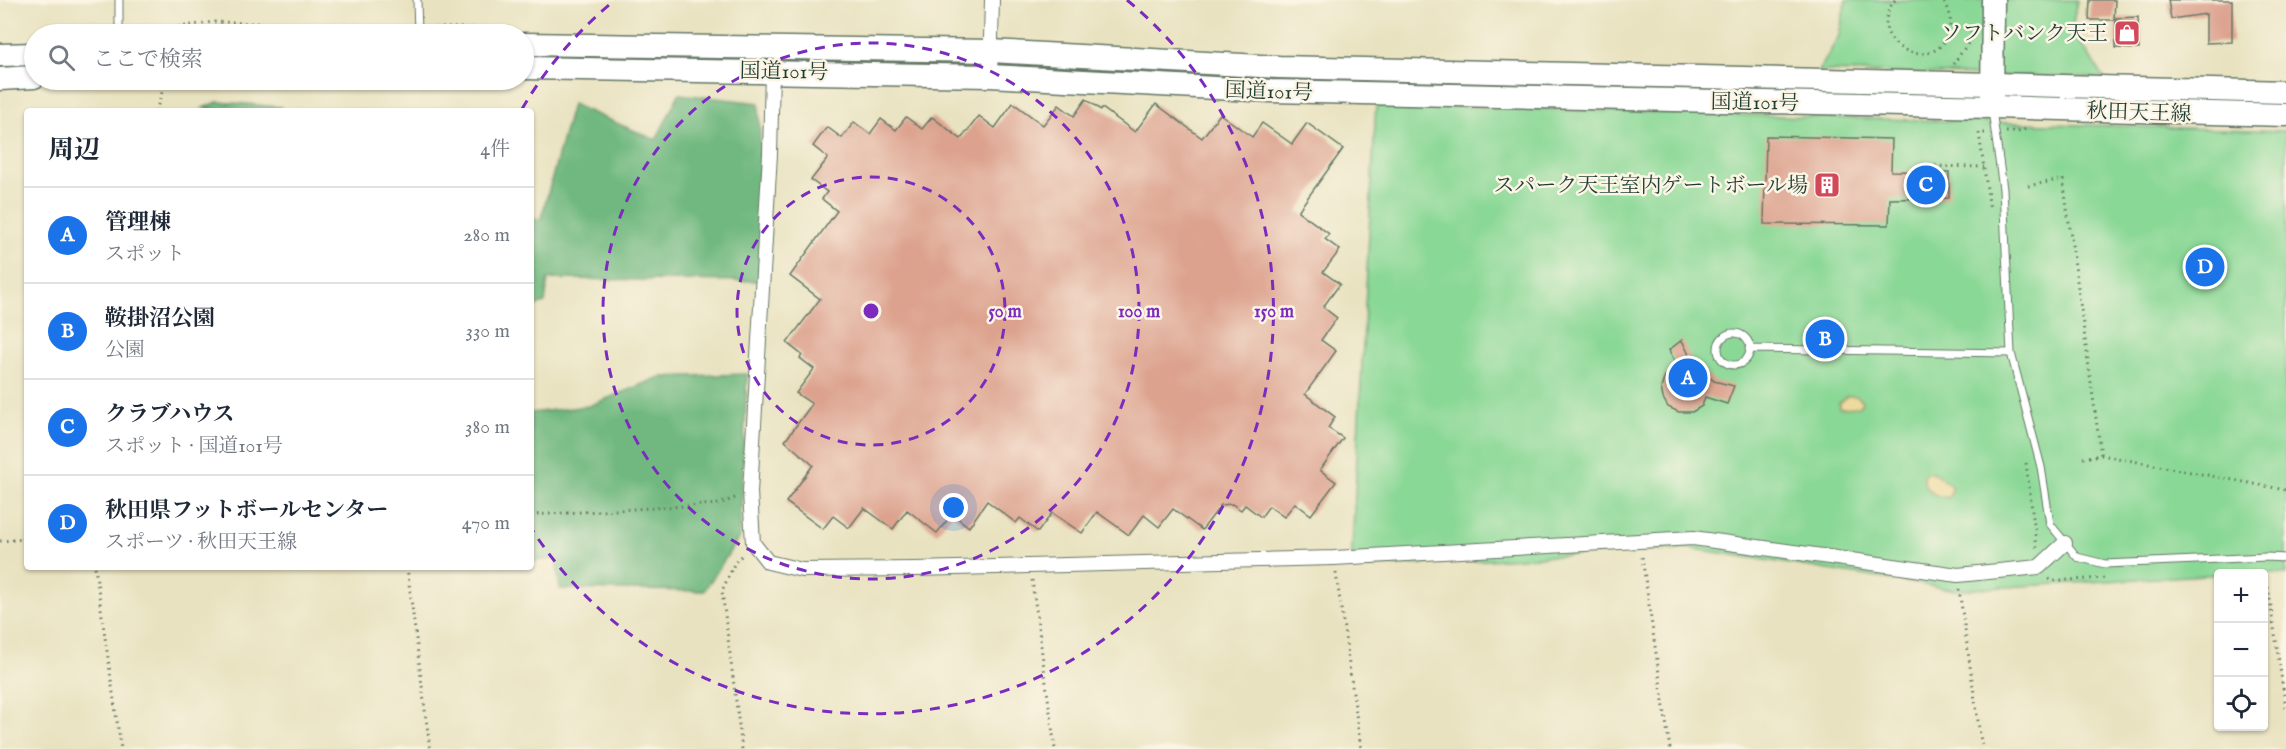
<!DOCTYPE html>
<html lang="ja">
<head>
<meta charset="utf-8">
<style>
  :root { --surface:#fff; --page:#f2f2f3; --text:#1f2937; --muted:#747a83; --line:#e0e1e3; --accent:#1a73e8 }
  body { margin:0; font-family:"IM FELL English","Noto Serif JP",serif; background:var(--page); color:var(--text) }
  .controls { position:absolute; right:18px; bottom:18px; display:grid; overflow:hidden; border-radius:6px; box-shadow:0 2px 4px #0004 }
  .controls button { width:54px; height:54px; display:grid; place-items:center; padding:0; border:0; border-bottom:2px solid var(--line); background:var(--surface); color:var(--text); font:30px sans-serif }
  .you { position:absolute; left:954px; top:508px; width:21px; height:21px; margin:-15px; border:4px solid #fff; border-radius:50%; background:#1a73e8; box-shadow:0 0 0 9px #1a73e833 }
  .badge { display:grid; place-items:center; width:39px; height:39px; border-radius:50%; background:var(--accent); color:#fff; font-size:20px; font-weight:700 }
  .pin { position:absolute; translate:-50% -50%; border:3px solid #fff; box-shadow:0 2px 6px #0006 }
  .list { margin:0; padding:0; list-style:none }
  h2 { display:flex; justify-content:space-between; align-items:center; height:78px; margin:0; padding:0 24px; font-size:26px }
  h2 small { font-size:20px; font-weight:400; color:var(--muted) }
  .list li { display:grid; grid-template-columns:39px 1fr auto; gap:18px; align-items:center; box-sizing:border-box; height:96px; padding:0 24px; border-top:2px solid var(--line) }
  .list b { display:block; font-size:22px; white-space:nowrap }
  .list p { margin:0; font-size:20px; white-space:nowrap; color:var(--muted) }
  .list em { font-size:20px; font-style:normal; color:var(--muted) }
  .icon { flex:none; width:33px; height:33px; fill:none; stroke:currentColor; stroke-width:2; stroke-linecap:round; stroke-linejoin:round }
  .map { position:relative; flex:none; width:2286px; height:749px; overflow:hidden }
  .search { position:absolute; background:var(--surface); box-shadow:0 2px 4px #0004; left:24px; top:24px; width:510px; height:66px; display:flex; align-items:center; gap:15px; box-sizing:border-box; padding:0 21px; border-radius:33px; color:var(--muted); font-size:22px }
  .panel { position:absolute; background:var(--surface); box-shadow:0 2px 4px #0004; left:24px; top:108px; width:510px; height:462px; border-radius:6px }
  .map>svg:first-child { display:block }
</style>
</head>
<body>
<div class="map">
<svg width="2286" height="749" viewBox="0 0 2286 749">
  <rect width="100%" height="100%" fill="#fcf5e5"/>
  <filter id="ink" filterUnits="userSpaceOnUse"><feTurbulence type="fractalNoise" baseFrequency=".0167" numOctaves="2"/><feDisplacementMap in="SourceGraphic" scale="12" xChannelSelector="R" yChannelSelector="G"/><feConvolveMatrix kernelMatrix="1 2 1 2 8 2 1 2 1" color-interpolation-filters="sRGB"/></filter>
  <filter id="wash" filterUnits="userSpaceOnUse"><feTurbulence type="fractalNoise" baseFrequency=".008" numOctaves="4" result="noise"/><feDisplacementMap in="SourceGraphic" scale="24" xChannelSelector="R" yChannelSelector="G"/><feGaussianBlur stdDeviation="1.35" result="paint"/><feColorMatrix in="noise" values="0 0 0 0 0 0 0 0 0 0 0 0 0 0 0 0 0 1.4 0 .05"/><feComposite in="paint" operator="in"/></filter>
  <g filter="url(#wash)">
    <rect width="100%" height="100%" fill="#e8e2c0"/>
    <!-- green -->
    <path fill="#8ad896" stroke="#548a65" stroke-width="1.5" d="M1846 0H2077L2072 29 2104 78 1819 71 1839 36Z
      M1376 104 2286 131V574L2255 572 1956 590 1689 548 1351 568Z"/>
    <!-- forest -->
    <path fill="#6fb87f" stroke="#477a5a" stroke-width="1.5" d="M679 94 759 103 763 281 548 279 545 303 531 307V219H541L572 104 656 140Z
      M218 102 281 107 280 111H222L203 108Z
      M747 374 740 536 704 591 560 589 556 559 531 561V413L589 406 660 377Z"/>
    <!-- sand -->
    <path fill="#eeda9e" stroke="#868c69" stroke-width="1.5" d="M1847 396C1854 395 1859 395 1862 402L1859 407 1839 408V403Z
      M1927 472 1937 475 1951 486V493L1948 498 1935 495 1925 486 1923 475Z"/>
    <g id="blocks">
      <!-- building -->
      <path fill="#dca28e" d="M2090 0H2115L2114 20H2089Z
        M2168 0H2232V42L2206 43V14L2171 19Z
        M2138 17 2139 49 2116 48V18Z
        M1086 99 1101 110 1102 108 1135 132 1156 104 1202 138 1220 114 1252 137 1262 123 1292 144 1307 123 1343 149 1298 211 1329 234 1325 239 1340 250 1323 272 1340 284 1323 307 1337 318 1321 340 1336 351 1305 394 1335 417 1328 428 1343 438 1320 470 1336 482 1311 515 1295 503 1284 517 1269 506 1261 517 1245 505 1241 510 1232 504 1221 505 1202 530 1173 509 1159 527 1144 515 1129 535 1097 512 1082 533 1052 513 1038 532 1020 518 1016 523 987 501 969 527 952 514 937 533 907 510 893 529 864 508 849 528 833 516 823 529 786 502 813 465 785 441 812 404 796 393 814 369 800 358 802 355 787 343 820 299 790 276 837 211 822 199 827 192 811 180 828 158 813 146 827 127 842 138 854 122 870 134 881 119 896 130 906 117 922 129 932 117 961 139 979 116 995 128 1013 103 1043 125 1059 105 1074 116Z
        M1766 136 1892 139 1891 171 1949 172V198L1890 199 1889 225 1764 224Z
        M1682 340 1692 361 1714 381 1734 386 1727 404 1705 397 1702 406 1692 412H1679L1668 407 1663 398 1661 388 1665 376 1678 368 1669 350Z"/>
    </g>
  </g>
  <g filter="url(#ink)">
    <use href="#blocks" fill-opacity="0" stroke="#657765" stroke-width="1.5"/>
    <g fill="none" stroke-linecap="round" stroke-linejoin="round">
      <defs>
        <path id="service" d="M119 0V34
          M417 0 418 34
          M1992 110 2003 189 2011 353 2041 467 2050 524 2077 557 2105 564 2266 557 2286 558
          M1718 349a16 16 0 1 1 32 0a16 16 0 1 1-32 0Z
          M1749 349 2011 353"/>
        <path id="minor" d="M772 71 770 154 750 492 753 543 768 562 802 570 916 569 1334 558 1693 538 1958 575 2039 567 2065 543
          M990 76 992 0"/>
        <path id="primary" d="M1992 84 2286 92
          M1992 107 2286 115"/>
        <path id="trunk" d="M524 44 991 51 1279 67 1992 84
          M0 55 34 54
          M524 68 990 76 1271 91 1992 107 1993 0
          M0 79 34 77"/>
      </defs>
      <!-- service casing -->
      <use href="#service" stroke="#657765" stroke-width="9"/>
      <!-- minor casing -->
      <use href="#minor" stroke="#657765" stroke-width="16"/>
      <!-- primary casing -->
      <use href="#primary" stroke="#657765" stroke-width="25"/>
      <!-- trunk casing -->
      <use href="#trunk" stroke="#657765" stroke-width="25"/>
      <!-- path -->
      <path stroke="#657765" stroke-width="3" stroke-dasharray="1.5 4.5" stroke-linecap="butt" d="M1895 0C1860 44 1937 79 1949 30 1952 19 1950 8 1942 0
        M430 28H513
        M131 34 213 22 255 23 320 29 405 28
        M1953 64 1969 42 1971 29
        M156 111 166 80
        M2006 132H2018L2026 129
        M1985 133H1979L1990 210
        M1928 172 1929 166 1984 167
        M2028 186 2063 179 2101 455
        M2083 458 2101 455 2286 490
        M2026 463 2037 549
        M531 515 719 504 735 498
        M0 541 27 539
        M1642 557 1670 749
        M95 567 121 749
        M407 567 430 749
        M1336 573 1361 749
        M2049 579 2052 581 2105 578
        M1032 580 1055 749
        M2268 587 2286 708
        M1959 589 1982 749
        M742 749 722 591 735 562 744 553"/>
      <!-- service -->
      <use href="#service" stroke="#fff" stroke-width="7"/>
      <!-- minor -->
      <use href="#minor" stroke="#fff" stroke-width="14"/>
      <!-- primary -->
      <use href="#primary" stroke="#fff" stroke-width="22"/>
      <!-- trunk -->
      <use href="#trunk" stroke="#fff" stroke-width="22"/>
    </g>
  </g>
  <!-- distance rings -->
  <g fill="none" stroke="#7b2cbf" stroke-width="3" stroke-dasharray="10 8">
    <circle cx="871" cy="311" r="134"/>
    <circle cx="871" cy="311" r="268"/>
    <path d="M522 109A403 403 0 0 1 615 0M1127 0A403 403 0 1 1 531 528"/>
  </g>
  <!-- icons -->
  <defs>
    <symbol id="shop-square" viewBox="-11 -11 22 22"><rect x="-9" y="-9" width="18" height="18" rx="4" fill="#d1495b" stroke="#fcf5e5"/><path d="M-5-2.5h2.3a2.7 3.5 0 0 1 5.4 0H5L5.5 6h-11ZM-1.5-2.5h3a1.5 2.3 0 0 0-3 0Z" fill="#fff"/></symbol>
    <symbol id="building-square" viewBox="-11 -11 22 22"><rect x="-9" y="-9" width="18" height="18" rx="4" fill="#d1495b" stroke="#fcf5e5"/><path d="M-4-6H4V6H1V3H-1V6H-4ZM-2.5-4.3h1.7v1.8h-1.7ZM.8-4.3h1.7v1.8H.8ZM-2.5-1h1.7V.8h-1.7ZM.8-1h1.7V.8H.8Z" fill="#fff"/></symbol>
  </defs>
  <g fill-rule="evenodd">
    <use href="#shop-square" x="2112" y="18" width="30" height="30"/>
    <use href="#building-square" x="1812" y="170" width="30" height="30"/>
  </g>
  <g text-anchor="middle" stroke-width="5" stroke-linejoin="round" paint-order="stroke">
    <!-- poi labels -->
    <g font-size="21" fill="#1f3d34" stroke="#fcf5e5" text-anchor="end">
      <text x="2108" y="40">ソフトバンク天王</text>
      <text x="1808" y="192">スパーク天王室内ゲートボール場</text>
    </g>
    <!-- street labels -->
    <g font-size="21" fill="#1f3d34" stroke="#fcf5e5">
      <text transform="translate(784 71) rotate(1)" y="7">国道101号</text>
      <text transform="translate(1269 91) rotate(2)" y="7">国道101号</text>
      <text transform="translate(1755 102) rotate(1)" y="7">国道101号</text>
      <text transform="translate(2139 112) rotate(2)" y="7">秋田天王線</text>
    </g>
  </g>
  <circle cx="871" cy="311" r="9" fill="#7b2cbf" stroke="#fcf5e5" stroke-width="3"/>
  <g font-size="18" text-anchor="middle" font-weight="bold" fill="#7b2cbf" stroke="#fcf5e5" stroke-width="5" stroke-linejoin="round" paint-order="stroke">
    <text x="1005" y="317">50 m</text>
    <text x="1139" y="317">100 m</text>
    <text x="1274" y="317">150 m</text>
  </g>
</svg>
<div class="controls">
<button>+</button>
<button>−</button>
<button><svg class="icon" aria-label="locate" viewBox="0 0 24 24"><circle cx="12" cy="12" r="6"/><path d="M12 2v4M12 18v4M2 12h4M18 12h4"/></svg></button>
</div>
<div class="you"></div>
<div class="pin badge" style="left:1688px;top:378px">A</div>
<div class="pin badge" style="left:1825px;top:339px">B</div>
<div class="pin badge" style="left:1926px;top:185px">C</div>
<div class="pin badge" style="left:2205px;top:267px">D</div>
<div class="search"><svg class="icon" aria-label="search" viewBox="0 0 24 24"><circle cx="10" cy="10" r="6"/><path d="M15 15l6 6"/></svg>ここで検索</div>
<section class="panel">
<h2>周辺<small>4件</small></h2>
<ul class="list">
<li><span class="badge">A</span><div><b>管理棟</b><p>スポット</p></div><em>280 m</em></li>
<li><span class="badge">B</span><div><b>鞍掛沼公園</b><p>公園</p></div><em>330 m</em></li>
<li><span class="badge">C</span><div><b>クラブハウス</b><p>スポット · 国道101号</p></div><em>380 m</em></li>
<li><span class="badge">D</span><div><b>秋田県フットボールセンター</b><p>スポーツ · 秋田天王線</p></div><em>470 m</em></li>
</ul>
</section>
</div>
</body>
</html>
